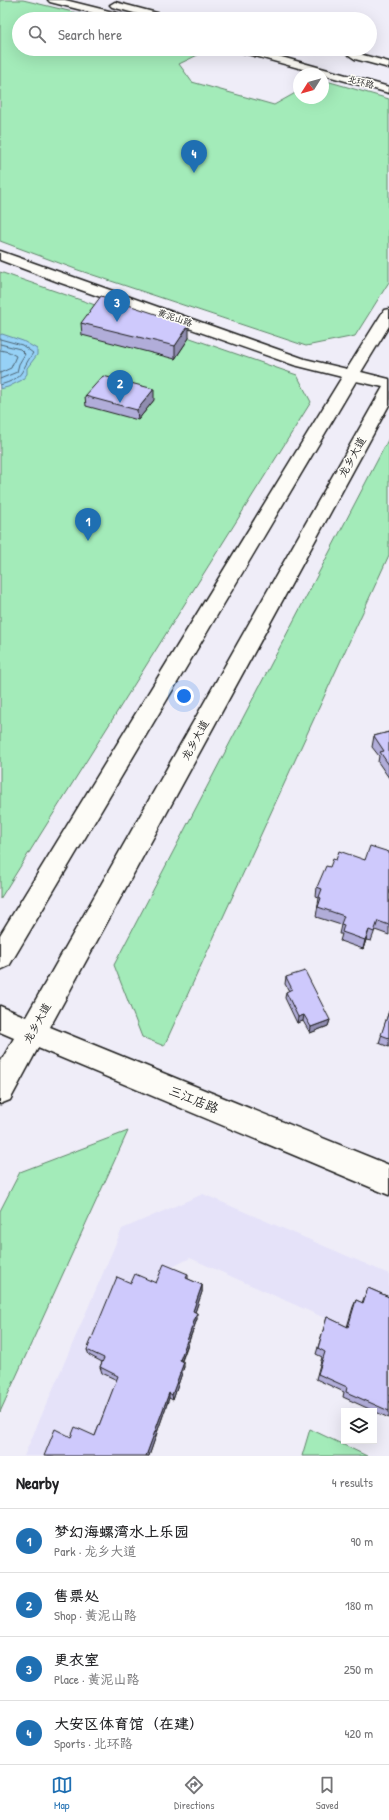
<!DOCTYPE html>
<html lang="en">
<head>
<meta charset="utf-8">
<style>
  :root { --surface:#fff; --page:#f6f6f6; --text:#202124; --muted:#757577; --line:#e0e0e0; --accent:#1f6fb2 }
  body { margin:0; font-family:"Patrick Hand","LXGW WenKai TC",sans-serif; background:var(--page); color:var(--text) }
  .controls { position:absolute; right:12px; bottom:12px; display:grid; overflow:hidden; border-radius:0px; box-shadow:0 4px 16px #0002 }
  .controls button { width:36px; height:36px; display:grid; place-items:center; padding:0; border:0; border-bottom:1px solid var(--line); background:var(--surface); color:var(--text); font:20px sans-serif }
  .compass { position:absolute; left:293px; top:68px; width:36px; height:36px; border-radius:50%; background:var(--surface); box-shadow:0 4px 16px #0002; rotate:233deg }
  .you { position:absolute; left:184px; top:696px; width:14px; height:14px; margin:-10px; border:3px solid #fff; border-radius:50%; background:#1a73e8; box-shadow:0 0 0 6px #1a73e833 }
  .badge { display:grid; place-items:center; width:26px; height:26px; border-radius:50%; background:var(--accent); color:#fff; font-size:13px; font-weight:700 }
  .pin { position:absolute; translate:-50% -33px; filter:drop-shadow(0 1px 2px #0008) }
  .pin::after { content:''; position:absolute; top:21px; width:14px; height:12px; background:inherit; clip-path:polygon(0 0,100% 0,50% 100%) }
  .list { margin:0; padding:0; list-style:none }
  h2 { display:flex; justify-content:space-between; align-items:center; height:52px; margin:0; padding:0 16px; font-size:17px }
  h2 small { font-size:13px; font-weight:400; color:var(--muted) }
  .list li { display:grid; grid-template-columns:26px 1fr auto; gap:12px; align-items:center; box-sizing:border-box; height:64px; padding:0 16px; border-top:1px solid var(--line) }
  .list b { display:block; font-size:15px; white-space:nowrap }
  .list p { margin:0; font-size:13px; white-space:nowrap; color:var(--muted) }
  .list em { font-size:13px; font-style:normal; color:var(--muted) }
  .icon { flex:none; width:22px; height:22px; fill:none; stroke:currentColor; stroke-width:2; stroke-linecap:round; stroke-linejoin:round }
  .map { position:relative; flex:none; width:389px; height:1456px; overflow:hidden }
  .search { position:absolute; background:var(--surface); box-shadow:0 4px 16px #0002; left:12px; right:12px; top:12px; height:44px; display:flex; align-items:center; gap:10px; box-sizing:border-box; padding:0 14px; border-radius:22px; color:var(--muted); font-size:15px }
  .sheet { height:308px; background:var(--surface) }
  nav { display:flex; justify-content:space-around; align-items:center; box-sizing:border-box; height:56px; border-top:1px solid var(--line); background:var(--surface); font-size:11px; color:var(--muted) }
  nav a { display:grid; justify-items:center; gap:2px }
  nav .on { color:var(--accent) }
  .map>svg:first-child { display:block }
</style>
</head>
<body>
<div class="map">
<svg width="389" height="1456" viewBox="0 0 389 1456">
  <rect width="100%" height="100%" fill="#efedf8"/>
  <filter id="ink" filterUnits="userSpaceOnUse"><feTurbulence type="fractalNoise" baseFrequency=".025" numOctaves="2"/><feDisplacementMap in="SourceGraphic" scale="8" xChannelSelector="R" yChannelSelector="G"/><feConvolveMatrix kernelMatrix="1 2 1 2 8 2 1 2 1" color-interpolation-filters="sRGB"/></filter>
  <g filter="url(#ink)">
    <!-- built -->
    <path fill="#e5e2f9" d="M203 1194 389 1274V1301L360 1310 347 1328 190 1258 165 1271 105 1364 120 1381 103 1435 49 1456H24L122 1229Z"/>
    <!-- green -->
    <path fill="#a3ebb9" stroke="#60846a" d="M0 0H23L102 19H19V49H210L179 64 192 82 274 105 299 91V98H323V80L389 99V282L355 336 306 346 78 270 0 241Z
      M0 272 297 375 311 402 0 899Z
      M389 438V555L164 1046 142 1037 114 965Z
      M128 1131 0 1412V1211L20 1172Z
      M310 1429 367 1456H302Z"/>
    <!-- water -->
    <path fill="#96d1f6" stroke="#65899f" d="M2 334 23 341 37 349V355L27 368V374L22 380 8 387 0 389V335Z"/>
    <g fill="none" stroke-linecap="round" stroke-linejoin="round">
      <!-- shore -->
      <path stroke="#4d6473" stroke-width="1" d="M0 339 22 345 33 353C20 371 25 378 0 385
        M0 344 20 349 25 354 19 364 17 372 0 379
        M0 350 9 352 16 356 11 368 0 373"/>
      <defs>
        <path id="secondary" d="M216 16H241L246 19H211Z
          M340 49H353L363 55 389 62V68L355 59Z
          M0 251 305 359 347 369 384 310 389 309V326L361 372 389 379V405L50 1027 389 1165V1195L38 1048 10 1100 0 1104V1063L14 1038 0 1032V1006L26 1017 383 387 356 381 9 966 0 970V935L342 377 294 365 61 283 0 260Z"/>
        <path id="primary" d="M48 0H65L133 17 134 19H117L50 2Z
          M115 2 172 17 173 19H156L112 7 110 5Z
          M236 49H253L389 87V93L237 51Z"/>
      </defs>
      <!-- secondary casing -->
      <use href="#secondary" stroke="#1c1c1c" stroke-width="3"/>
      <!-- primary casing -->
      <use href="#primary" stroke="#1c1c1c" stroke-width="3"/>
      <!-- secondary -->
      <use href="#secondary" fill="#fdfcf7" fill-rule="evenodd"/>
      <!-- primary -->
      <use href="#primary" fill="#fdfcf7" fill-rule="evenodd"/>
    </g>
    <!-- wall -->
    <path fill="#b1add9" stroke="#1c1c1c" d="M81 323 189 338 175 359 82 335Z
      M85 396 154 400 138 420 86 406Z
      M389 732V778L378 762 379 756 372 747 374 736Z
      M389 852V935L375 930 371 941 366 940 363 949 340 941 342 934H339L341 925 316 917 319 898 316 897 317 887 336 860H365Z
      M286 977 330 1020 328 1026 310 1033 303 1021 297 1023 285 998 286 992 289 991 285 984Z
      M389 1011V1047L379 1043Z
      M188 1274V1279L202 1285V1292L195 1312 197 1319 182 1361 184 1367 173 1400 169 1398 149 1456 71 1437 95 1436 117 1380 102 1373 100 1367 102 1362 89 1355 87 1350 131 1283H156Z
      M368 1288 389 1297V1418L343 1397 344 1392 316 1379 322 1357 316 1354 325 1324 327 1317 347 1327 353 1307 356 1300 362 1303 365 1295Z"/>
    <!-- shaded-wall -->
    <path fill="#908db0" stroke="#1c1c1c" d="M189 325V338L175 359V346Z
      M154 389V400L138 420 137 410Z
      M369 930 366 940 363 949 365 940Z
      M304 1015 303 1021 297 1023 298 1017Z
      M330 1020 328 1026 310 1033 311 1027Z
      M202 1285V1292L193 1318V1311Z
      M197 1313V1319L180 1365V1360Z
      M184 1362V1367L173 1400 172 1395Z
      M169 1393V1398L149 1456H146Z"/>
    <!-- building -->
    <path fill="#cec9fc" stroke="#1c1c1c" d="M101 296 189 325 175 346 81 323Z
      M103 376 154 389 137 410 85 396Z
      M389 732V765L380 752 384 751 374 736Z
      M370 846 389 852V925L378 921 374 932 369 930 365 940 342 932 344 925 341 924 344 916 318 907 321 898 319 897 322 889 317 887 326 866 330 867 333 859 336 860 339 851 365 860Z
      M305 971 330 1020 311 1027 304 1015 298 1017 286 992 292 989 286 977Z
      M389 1011V1038L381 1035Z
      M164 1264 188 1274 186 1278 202 1285 193 1311 197 1313 180 1360 184 1362 172 1395 169 1393 146 1456H44L55 1429 71 1437 75 1427 95 1436 118 1376 100 1367 104 1358 87 1350 117 1277 131 1283 135 1274 156 1283Z
      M368 1288 389 1297V1411L346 1392 347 1387 318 1374 325 1352 318 1348 327 1317 348 1327 356 1300 363 1303Z"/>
  </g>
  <g text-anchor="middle" stroke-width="3" stroke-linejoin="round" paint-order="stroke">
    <!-- far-street labels -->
    <g font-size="9" fill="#1c1c1c" stroke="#fdfcf7">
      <text transform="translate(361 82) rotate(16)" y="3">北环路</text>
      <text transform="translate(175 318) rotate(19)" y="3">黄泥山路</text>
    </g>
    <!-- street labels -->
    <g font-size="11" fill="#1c1c1c" stroke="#fdfcf7">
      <text transform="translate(352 457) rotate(-61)" y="4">龙乡大道</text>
      <text transform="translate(195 740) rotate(-61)" y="4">龙乡大道</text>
      <text transform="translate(37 1023) rotate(-61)" y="4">龙乡大道</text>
    </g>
    <!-- near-street labels -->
    <g font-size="13" fill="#1c1c1c" stroke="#fdfcf7">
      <text transform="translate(194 1099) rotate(22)" y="5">三江店路</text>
    </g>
  </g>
</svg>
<div class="controls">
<button><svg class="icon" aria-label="layers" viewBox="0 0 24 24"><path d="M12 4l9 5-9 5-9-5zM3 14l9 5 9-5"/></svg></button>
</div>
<svg class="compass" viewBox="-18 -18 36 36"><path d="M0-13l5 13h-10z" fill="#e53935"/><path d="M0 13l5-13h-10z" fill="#757577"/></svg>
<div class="you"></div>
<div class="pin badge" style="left:88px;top:541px">1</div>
<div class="pin badge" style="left:120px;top:403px">2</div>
<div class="pin badge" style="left:117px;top:322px">3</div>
<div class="pin badge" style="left:194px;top:173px">4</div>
<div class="search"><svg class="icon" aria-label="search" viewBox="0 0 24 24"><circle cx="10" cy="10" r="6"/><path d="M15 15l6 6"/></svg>Search here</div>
</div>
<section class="sheet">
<h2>Nearby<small>4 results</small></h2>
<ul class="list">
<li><span class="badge">1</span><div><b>梦幻海螺湾水上乐园</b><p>Park · 龙乡大道</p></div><em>90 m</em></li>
<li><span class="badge">2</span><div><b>售票处</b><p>Shop · 黄泥山路</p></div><em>180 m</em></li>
<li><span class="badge">3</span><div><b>更衣室</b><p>Place · 黄泥山路</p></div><em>250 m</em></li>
<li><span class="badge">4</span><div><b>大安区体育馆（在建）</b><p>Sports · 北环路</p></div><em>420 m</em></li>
</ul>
</section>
<nav>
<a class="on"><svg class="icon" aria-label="map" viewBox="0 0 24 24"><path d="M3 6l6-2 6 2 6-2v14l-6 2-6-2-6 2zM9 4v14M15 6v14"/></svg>Map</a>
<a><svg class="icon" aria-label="directions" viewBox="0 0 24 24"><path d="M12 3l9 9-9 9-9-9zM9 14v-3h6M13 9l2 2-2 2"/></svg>Directions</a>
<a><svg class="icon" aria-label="saved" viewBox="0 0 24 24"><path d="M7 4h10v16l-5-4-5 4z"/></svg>Saved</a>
</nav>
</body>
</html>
